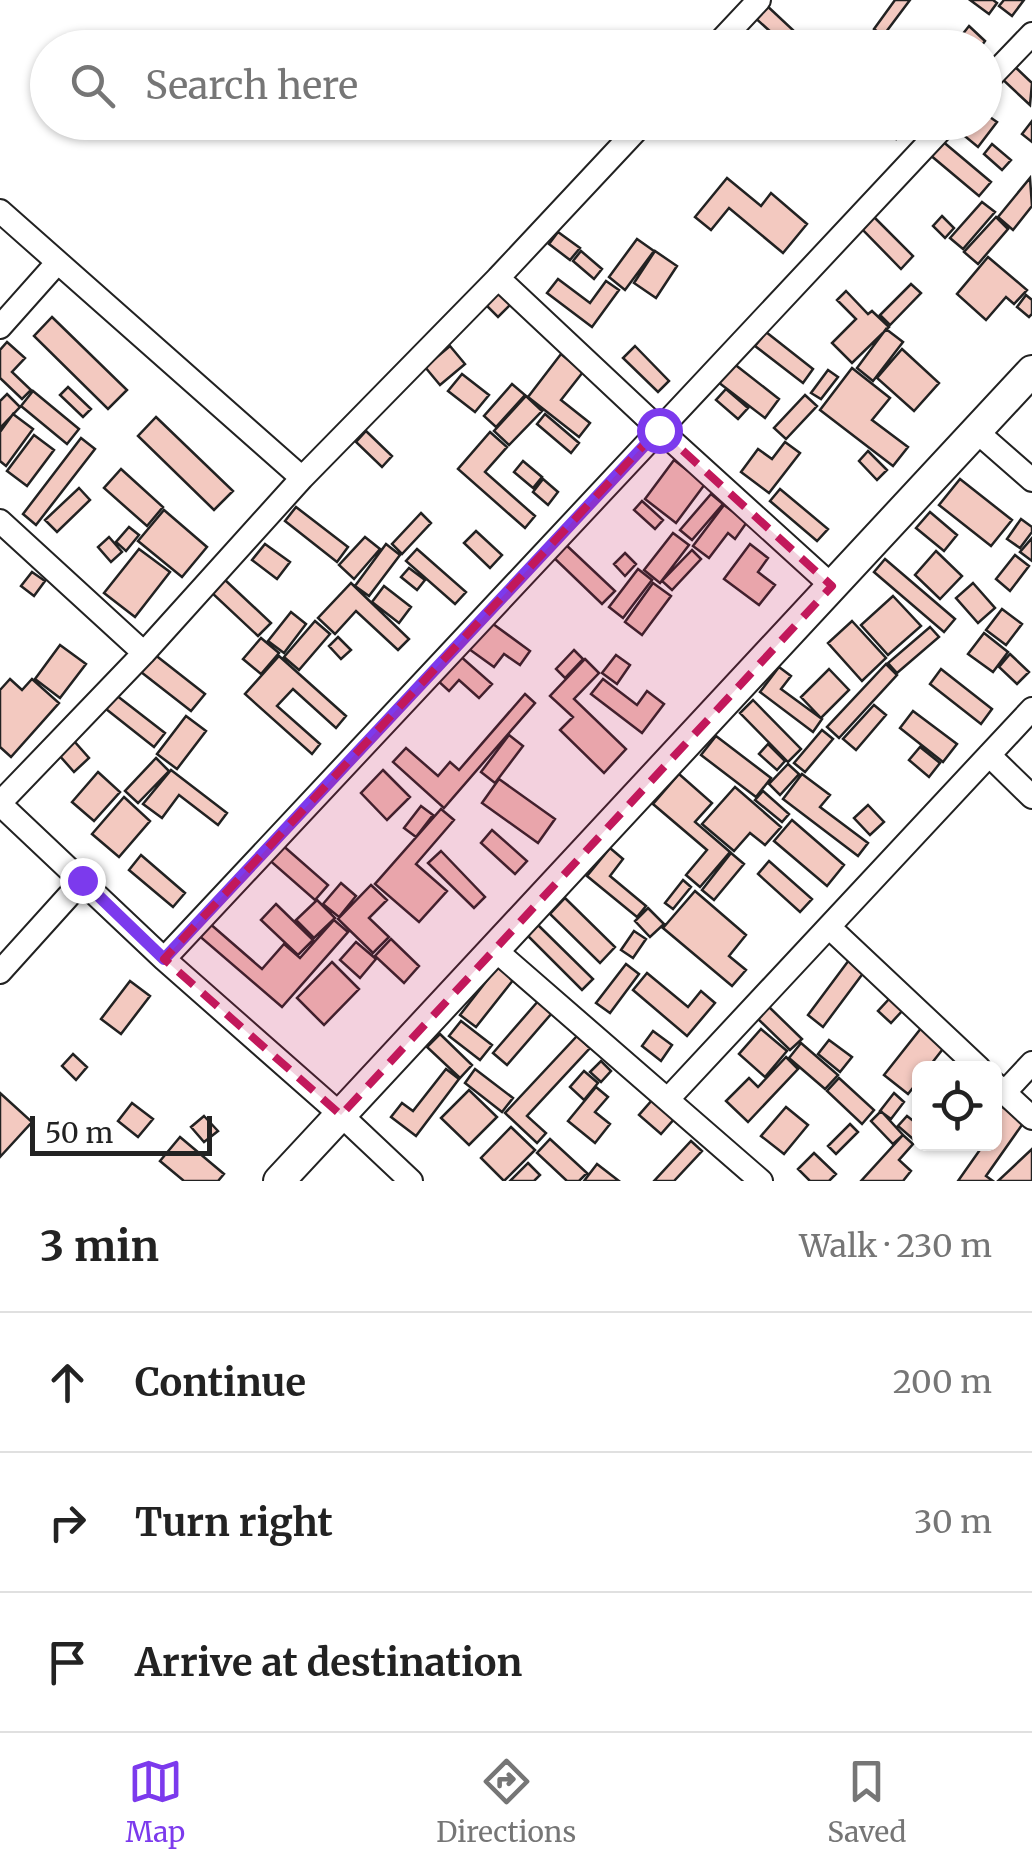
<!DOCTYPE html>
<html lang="en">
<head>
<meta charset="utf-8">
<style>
  :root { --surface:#fff; --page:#f6f6f6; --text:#222; --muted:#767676; --line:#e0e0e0; --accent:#7c3aed }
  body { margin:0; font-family:Merriweather,serif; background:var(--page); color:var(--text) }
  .controls { position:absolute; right:30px; bottom:30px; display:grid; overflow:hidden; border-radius:15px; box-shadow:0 2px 8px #0004 }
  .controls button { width:90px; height:90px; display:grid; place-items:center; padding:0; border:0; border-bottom:2px solid var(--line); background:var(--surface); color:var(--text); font:50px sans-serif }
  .scale { position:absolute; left:30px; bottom:25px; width:182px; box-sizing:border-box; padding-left:10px; border:5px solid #222; border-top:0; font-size:28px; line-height:35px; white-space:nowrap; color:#222; -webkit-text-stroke:8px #fff; paint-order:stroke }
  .stop { position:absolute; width:30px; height:30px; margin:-22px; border:8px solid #7c3aed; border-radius:50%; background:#fff }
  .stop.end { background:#7c3aed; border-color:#fff; box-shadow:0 2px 10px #0008 }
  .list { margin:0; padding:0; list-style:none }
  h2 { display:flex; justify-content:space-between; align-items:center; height:130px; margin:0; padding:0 40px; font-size:42px }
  h2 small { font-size:32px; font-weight:400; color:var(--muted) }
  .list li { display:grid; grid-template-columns:65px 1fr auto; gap:30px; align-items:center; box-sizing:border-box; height:140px; padding:0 40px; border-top:2px solid var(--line) }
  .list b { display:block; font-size:38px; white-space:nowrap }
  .list em { font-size:32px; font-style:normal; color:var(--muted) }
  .icon { flex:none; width:55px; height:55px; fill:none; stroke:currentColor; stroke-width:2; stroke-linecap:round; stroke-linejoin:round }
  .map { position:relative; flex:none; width:1032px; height:1181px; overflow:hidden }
  .search { position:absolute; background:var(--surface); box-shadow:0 2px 8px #0004; left:30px; right:30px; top:30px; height:110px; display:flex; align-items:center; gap:25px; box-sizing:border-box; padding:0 35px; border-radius:55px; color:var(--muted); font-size:38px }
  .sheet { height:550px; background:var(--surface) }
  nav { display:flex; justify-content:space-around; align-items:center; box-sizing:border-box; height:140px; border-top:2px solid var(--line); background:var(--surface); font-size:28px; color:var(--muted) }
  nav a { display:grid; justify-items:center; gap:5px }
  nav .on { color:var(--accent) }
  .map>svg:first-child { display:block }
</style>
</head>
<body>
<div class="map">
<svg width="1032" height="1181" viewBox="0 0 1032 1181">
  <rect width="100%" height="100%" fill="#fff"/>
  <!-- building -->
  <path fill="#f3c9c0" stroke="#222" stroke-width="2.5" d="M895 0H910L883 36 874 29Z
    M970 0H993L997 3 989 14Z
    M1004 0H1024L1012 16 999 6Z
    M764 3 794 31 783 43 752 15Z
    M969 26 985 41 980 48H967L958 40Z
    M742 27 763 44 760 48H736L730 43Z
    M1012 64 1032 83 1030 105 1000 77Z
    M984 113 997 122 978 147 955 128 959 122H984Z
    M1032 121V142L1022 134Z
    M869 122H906L896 139Z
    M941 140 991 182 979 196 929 154Z
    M992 144 1011 160 1002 170 984 154Z
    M727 178 761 206 771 193 807 224 783 253 729 208 711 230 695 217Z
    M1030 178 1032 206 1013 230 998 217Z
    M982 202 995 212 963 249 950 238Z
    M872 215 913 256 901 269 860 227Z
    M942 216 954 228 945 238 933 226Z
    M996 217 1008 229 978 264 964 252Z
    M558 232 580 248 570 260 549 244Z
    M637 239 654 251 625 290 609 277Z
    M581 251 602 269 594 279 573 261Z
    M655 251 677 266 656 298 634 283Z
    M988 257 1027 290 1014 304 1006 297 986 320 957 294Z
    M558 279 590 303 606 281 619 290 592 327 547 293Z
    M911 284 921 293 890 325 880 315Z
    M846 291 868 314 872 311 889 327 852 363 832 343 856 319 837 300Z
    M498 292 511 304 498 317 486 305Z
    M1026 295 1032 300V314L1029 317 1017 307Z
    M52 317 127 390 108 409 34 336Z
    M886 329 903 342 873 381 857 368Z
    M766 332 813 369 803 383 755 346Z
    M7 342 25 358 12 372 31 390 22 399 0 378V350Z
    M450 346 465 364 440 385 425 367Z
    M635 346 669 381 658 392 623 358Z
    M902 349 939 383 914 411 877 378Z
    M561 354 583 372 561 400 590 423 579 437 528 397Z
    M733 363 779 399 765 418 718 382Z
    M852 368 890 398 872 420 908 447 893 466 820 410Z
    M828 370 838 377 821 399 811 393Z
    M462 374 489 395 475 412 448 391Z
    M512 384 525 395 496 427 484 416Z
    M68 387 91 409 83 417 60 395Z
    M726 389 748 408 738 419 716 400Z
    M33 391 79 429 67 444 21 406Z
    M7 394 20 407 0 428V401Z
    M805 395 817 406 786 439 774 428Z
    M526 396 542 411 509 445 494 431Z
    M13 414 33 429 6 466 0 461V432Z
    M545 414 579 443 571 453 537 424Z
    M156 417 233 491 214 510 138 436Z
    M366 431 392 456 382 467 356 442Z
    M490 432 507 447 485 472 535 516 525 528 458 469Z
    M34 435 54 450 27 486 7 471Z
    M81 438 95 449 36 525 23 514Z
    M785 442 800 453 769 493 741 472 758 449 772 459Z
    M868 451 887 470 877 480 859 461Z
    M674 460 705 484 676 523 645 499Z
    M523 461 542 477 533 488 514 472Z
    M121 469 163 507 147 526 104 488Z
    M543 479 558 492 548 505 533 492Z
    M960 479 1012 520 991 546 939 505Z
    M79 488 90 500 57 532 45 520Z
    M780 489 828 529 817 541 770 501Z
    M711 494 723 504 692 540 680 530Z
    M642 501 663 520 655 529 634 510Z
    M724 505 747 522 735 539 728 533 709 558 693 546Z
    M296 507 348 547 337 562 285 521Z
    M164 510 207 547 182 577 138 541Z
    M930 512 957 535 944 551 916 528Z
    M421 513 431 523 402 554 392 544Z
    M1021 519 1032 527V532L1020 548 1007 539Z
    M129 527 139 535 126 551 116 542Z
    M476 531 502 555 490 568 464 543Z
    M673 533 689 545 660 583 644 570Z
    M109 537 122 552 111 562 98 547Z
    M365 537 380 549 354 579 339 565Z
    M1032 538V561L1020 552Z
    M564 543 615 591 602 604 552 556Z
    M265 544 290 562 277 579 252 560Z
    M386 544 400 555 369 596 355 586Z
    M750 544 768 558 758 572 775 585 759 605 724 579Z
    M139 549 170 572 135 617 104 593Z
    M417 549 466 592 455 604 406 561Z
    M692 550 701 559 672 590 662 581Z
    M936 551 962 576 940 599 915 575Z
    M625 553 636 564 625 576 614 564Z
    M1015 555 1029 566 1010 591 996 579Z
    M885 559 955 619 944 632 874 572Z
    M409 568 425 580 417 590 401 577Z
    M638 569 652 580 623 618 609 607Z
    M32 572 45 581 34 596 21 586Z
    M224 579 271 623 258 636 212 593Z
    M351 583 409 639 398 650 356 611 335 634 318 618Z
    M653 583 671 596 642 635 625 622Z
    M973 583 995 608 978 623 956 598Z
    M384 586 411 607 399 623 372 602Z
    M893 596 921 626 888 655 861 625Z
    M1002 609 1022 624 1006 645 986 630Z
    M291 612 306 624 284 653 268 641Z
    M315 621 330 634 299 670 284 657Z
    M489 621 530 651 520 665 504 654 494 667 469 649Z
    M852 621 886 658 862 681 828 643Z
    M930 627 939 637 897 673 888 663Z
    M984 633 1008 652 993 672 968 654Z
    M338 637 351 650 341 659 329 646Z
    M261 638 279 653 261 674 243 659Z
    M60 645 86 664 60 698 35 679Z
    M574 650 583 659 565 678 556 669Z
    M154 654 205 694 191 711 141 672Z
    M1010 654 1029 672 1017 684 999 667Z
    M459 655 492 684 479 698 459 680 449 691 437 680Z
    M616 655 630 665 617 684 602 673Z
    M279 656 346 716 336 728 293 689 277 706 320 744 312 754 245 694Z
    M585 659 599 673 574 699 626 749 604 773 560 730 573 717 550 696Z
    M886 664 897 675 839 738 827 727Z
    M779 667 791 676 781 689 822 719 813 732 760 692Z
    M829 669 849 690 821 718 801 697Z
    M941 669 992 709 981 724 930 684Z
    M10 679 22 690 32 679 59 703 11 757 0 747V690Z
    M603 679 637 705 647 691 664 704 642 733 591 694Z
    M525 694 535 703 444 808 393 762 406 748 438 776 450 762 459 770Z
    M116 695 165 733 154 747 106 709Z
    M753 700 801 749 788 762 740 713Z
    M874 705 886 715 856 750 843 739Z
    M913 711 957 744 943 762 900 728Z
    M186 716 206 731 177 769 157 754Z
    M822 730 833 739 805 772 794 763Z
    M509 735 523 746 495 783 481 772Z
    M716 736 771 778 756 797 701 755Z
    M74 741 89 758 74 772 59 755Z
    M768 744 785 761 777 770 759 754Z
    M920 747 940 763 929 777 909 760Z
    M156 758 169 771 138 803 125 791Z
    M788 764 799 774 780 795 769 784Z
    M171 770 227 813 218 825 179 795 162 818 143 804Z
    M383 770 410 797 387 820 361 793Z
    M98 772 120 792 94 821 72 802Z
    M679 774 712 803 695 822 730 852 700 887 686 875 707 850 653 804Z
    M802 774 830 795 820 807 868 843 858 856 783 799Z
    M499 779 555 819 538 843 482 803Z
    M735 787 781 827 765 845 750 833 734 851 702 824Z
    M763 791 789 814 782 822 755 800Z
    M124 797 150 821 119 857 92 834Z
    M868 805 884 822 870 835 854 818Z
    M421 806 433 815 416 837 404 828Z
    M441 809 454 820 416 864 447 891 419 922 375 884Z
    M792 820 844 865 827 886 774 841Z
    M492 830 527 861 515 874 481 843Z
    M280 843 328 885 315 900 267 858Z
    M610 848 623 859 610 876 646 906 637 917 587 876Z
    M441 851 485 897 474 908 428 863Z
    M731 853 744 864 714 900 702 890Z
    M141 855 185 893 173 907 129 870Z
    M769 861 812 899 800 912 758 874Z
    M683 880 691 887 673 909 665 903Z
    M341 883 356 896 339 917 323 904Z
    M371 885 387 900 369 918 389 937 373 953 338 919Z
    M695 891 746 935 729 956 746 970 732 986 663 928Z
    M565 898 615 947 600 963 550 914Z
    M317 900 335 918 314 938 296 920Z
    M276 904 313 940 298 955 261 920Z
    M648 908 664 924 650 937 635 921Z
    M334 920 348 932 282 1007 197 934 208 922 262 969 284 944 300 958Z
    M538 925 593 979 582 990 527 935Z
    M634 931 646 939 633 958 621 950Z
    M391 939 419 966 404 983 375 956Z
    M356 942 376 959 360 978 340 960Z
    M849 960 864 972 823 1027 808 1015Z
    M502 961 514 979 476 1027 460 1015Z
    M332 962 359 989 324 1025 297 998Z
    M626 964 639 974 610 1013 596 1003Z
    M647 973 688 1007 701 991 715 1003 687 1036 633 990Z
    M130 981 150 996 121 1034 101 1019Z
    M890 998 903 1010 891 1023 878 1011Z
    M539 1000 552 1013 507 1065 493 1053Z
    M767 1005 802 1039 790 1050 755 1016Z
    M461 1021 492 1045 480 1060 449 1036Z
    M922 1027 946 1045 928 1068H920V1079L908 1094 884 1075Z
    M761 1029 787 1051 765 1077 739 1054Z
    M653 1031 672 1045 661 1061 642 1046Z
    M440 1034 472 1065 460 1078 427 1047Z
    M577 1036 590 1048 527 1116 546 1133 537 1143 505 1113Z
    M829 1040 852 1057 840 1072 818 1054Z
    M801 1043 838 1075 825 1089 789 1058Z
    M73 1054 87 1067 76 1080 62 1066Z
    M786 1057 798 1069 748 1122 726 1101 749 1078 758 1087Z
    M601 1061 611 1071 601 1082 590 1072Z
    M446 1069 459 1079 416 1136 391 1117 402 1103 413 1111Z
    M475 1069 513 1098 502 1112 465 1083Z
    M584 1071 598 1083 584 1100 570 1087Z
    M839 1078 874 1110 862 1124 827 1091Z
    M596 1087 608 1097 595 1112 610 1124 595 1143 568 1121Z
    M469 1090 497 1117 469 1145 441 1118Z
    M0 1093 32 1122 0 1157Z
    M894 1093 904 1102 891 1119 880 1111Z
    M653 1099 675 1118 661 1134 639 1115Z
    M132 1103 153 1119 138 1137 118 1121Z
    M1001 1106 1024 1122 986 1176 993 1181H958L984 1144H994V1115Z
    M786 1107 808 1125 784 1154 761 1136Z
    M881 1111 903 1135 893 1144 871 1121Z
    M204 1116 218 1131 204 1142 191 1127Z
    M907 1116 920 1126V1132L913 1139 898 1126Z
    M850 1124 858 1132 836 1154 828 1146Z
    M511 1127 535 1150 504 1181 481 1158Z
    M903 1135 913 1144 899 1160 911 1171 903 1181H861Z
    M180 1137 224 1174 218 1181H184L160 1161Z
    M550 1139 587 1173 579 1181H567L537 1153Z
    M691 1141 702 1151 674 1181H654Z
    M1032 1149V1181H998Z
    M814 1153 836 1174 829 1181H810L798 1169Z
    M528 1163 540 1175 534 1181H510Z
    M597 1164 619 1181H584Z"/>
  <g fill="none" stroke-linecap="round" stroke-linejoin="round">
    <defs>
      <path id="street" d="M714 48 759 0
        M984 84 1032 34
        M0 211 302 478
        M498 278 659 429 832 586
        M0 327 57 263
        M976 431 1032 480
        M0 521 144 653
        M989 755 1032 797
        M0 803 144 653 302 478 498 278 644 122
        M0 804 164 959 341 1115 411 1181
        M829 927 979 1068
        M494 949 761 1181
        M164 959 948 122
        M0 972 83 880
        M994 1083 1032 1118
        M1004 1093 1032 1063
        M668 1099 1032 709"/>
      <path id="secondary" d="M279 1181 1032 371"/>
    </defs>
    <!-- street casing -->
    <use href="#street" stroke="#222" stroke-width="26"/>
    <!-- secondary casing -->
    <use href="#secondary" stroke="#222" stroke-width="34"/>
    <!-- street -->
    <use href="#street" stroke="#fff" stroke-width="22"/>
    <!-- secondary -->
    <use href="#secondary" stroke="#fff" stroke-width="30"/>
  </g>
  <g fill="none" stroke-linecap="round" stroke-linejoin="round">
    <!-- route -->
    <path stroke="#7c3aed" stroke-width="12" d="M82 880 164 959 659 430"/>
  </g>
  <!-- marked area -->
  <path fill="#c2185b" fill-opacity="0.2" stroke="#c2185b" stroke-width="8" stroke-dasharray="20 12" stroke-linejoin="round" d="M659 429 832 586 341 1115 164 959Z"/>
</svg>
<div class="controls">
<button><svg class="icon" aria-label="locate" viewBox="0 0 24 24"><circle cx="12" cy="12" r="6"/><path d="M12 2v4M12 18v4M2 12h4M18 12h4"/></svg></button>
</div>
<div class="scale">50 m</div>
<div class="stop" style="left:659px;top:430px"></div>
<div class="stop end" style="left:82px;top:880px"></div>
<div class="search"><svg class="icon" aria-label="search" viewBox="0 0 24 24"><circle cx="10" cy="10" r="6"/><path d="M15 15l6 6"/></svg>Search here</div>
</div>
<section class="sheet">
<h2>3 min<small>Walk · 230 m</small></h2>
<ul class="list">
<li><svg class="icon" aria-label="ahead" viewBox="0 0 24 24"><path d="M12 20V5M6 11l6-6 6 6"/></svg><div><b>Continue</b></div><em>200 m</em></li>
<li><svg class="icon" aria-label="right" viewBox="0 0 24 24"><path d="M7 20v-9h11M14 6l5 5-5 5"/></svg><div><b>Turn right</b></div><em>30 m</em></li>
<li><svg class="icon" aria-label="arrive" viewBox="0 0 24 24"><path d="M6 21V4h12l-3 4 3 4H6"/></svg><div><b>Arrive at destination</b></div></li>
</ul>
</section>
<nav>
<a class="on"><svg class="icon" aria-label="map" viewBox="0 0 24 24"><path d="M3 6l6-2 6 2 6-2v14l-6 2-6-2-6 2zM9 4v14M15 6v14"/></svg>Map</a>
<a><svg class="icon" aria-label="directions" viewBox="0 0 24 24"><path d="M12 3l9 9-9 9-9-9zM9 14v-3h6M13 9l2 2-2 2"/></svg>Directions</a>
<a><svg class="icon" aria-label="saved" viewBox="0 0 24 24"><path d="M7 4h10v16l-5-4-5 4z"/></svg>Saved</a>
</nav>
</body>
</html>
